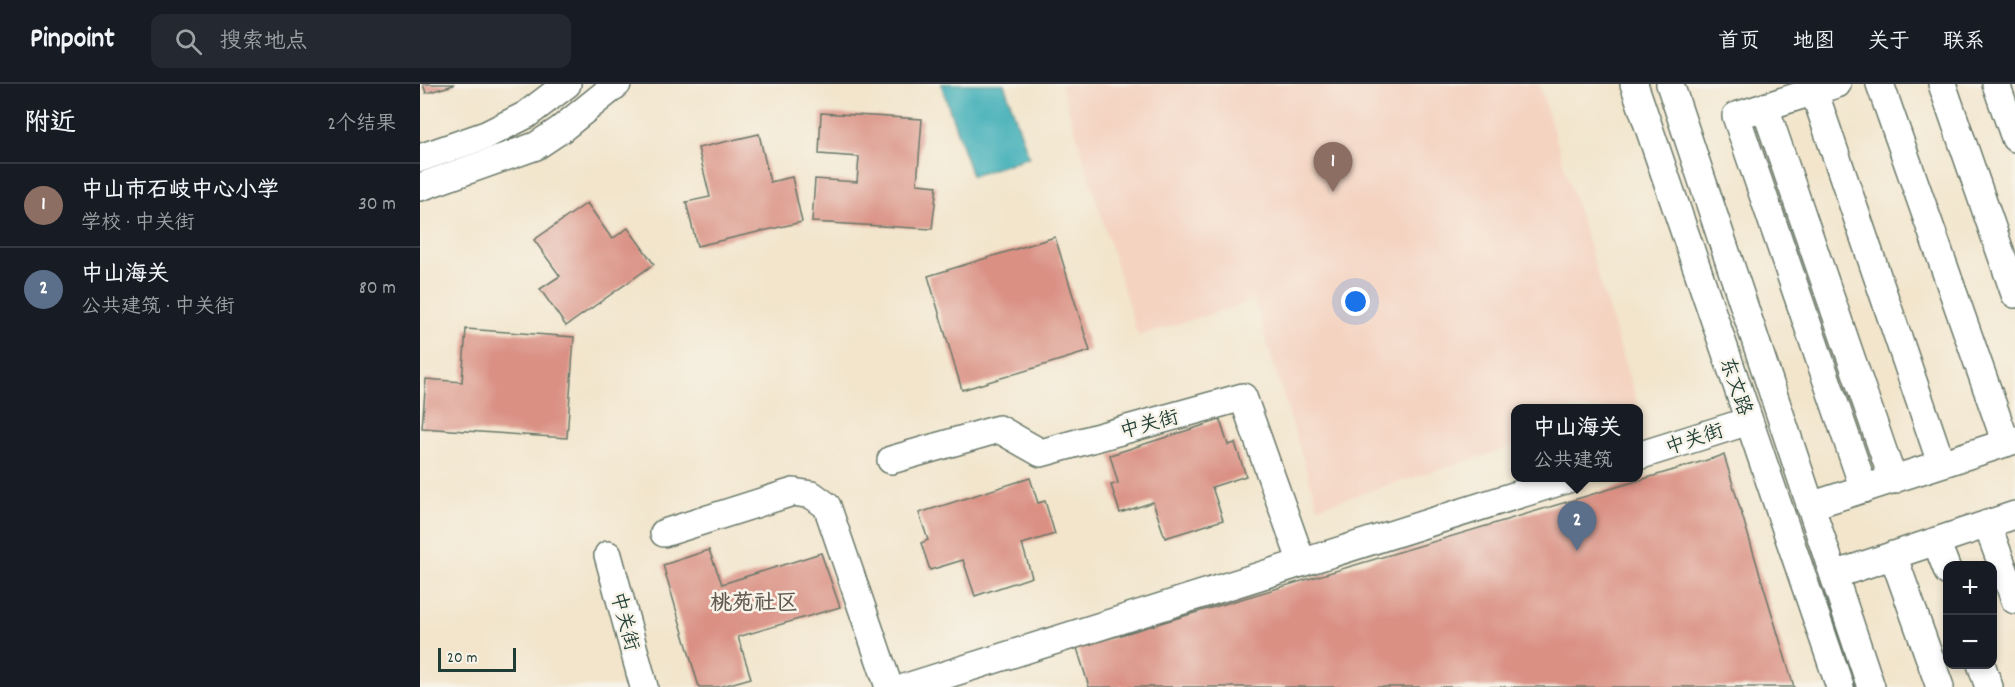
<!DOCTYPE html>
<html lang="zh">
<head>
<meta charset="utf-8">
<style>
  :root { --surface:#171b24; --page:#242831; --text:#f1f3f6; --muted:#9ea1a6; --line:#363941; --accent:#2563eb }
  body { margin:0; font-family:Dekko,"LXGW WenKai TC",sans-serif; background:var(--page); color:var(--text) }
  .controls { position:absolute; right:18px; bottom:18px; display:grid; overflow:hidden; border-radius:12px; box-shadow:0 3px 9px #0003 }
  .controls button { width:54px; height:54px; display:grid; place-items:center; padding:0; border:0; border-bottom:2px solid var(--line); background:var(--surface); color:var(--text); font:30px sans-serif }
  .scale { position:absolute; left:18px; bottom:15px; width:78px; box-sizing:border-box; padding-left:6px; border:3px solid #1f3d34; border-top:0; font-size:16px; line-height:21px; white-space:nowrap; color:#1f3d34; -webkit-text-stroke:4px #f7f3e8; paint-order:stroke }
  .you { position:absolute; left:936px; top:218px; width:21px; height:21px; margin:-15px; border:4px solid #fff; border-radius:50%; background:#1a73e8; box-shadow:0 0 0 9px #1a73e833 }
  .badge { display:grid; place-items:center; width:39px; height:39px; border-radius:50%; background:var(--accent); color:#fff; font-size:20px; font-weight:700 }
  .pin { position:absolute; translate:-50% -50px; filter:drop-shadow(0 2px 3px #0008) }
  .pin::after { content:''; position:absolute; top:32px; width:21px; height:18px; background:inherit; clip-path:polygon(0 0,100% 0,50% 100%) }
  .popup { position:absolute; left:1091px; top:320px; width:132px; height:78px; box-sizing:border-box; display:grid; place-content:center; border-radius:12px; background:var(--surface); filter:drop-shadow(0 2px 4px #0005); font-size:20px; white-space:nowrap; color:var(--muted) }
  .popup b { font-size:22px; color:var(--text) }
  .popup::after { content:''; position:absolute; left:50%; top:100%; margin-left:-12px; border:12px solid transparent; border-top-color:var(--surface) }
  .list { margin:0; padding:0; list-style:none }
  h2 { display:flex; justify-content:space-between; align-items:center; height:78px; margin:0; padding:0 24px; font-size:26px }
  h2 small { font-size:20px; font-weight:400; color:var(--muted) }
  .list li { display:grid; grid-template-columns:39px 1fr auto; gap:18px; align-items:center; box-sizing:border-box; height:84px; padding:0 24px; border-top:2px solid var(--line) }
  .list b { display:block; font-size:22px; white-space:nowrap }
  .list p { margin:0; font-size:20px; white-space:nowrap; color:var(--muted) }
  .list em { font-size:20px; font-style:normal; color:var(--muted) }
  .icon { flex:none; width:33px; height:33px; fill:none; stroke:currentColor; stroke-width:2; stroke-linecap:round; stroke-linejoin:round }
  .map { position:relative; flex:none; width:1595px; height:603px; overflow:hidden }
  header { display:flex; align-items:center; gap:36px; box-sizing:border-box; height:84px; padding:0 30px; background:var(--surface); border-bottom:2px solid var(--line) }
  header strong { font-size:28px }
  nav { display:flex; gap:33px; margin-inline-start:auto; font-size:21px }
  .search { width:420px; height:54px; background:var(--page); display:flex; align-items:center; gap:15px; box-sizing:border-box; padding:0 21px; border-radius:12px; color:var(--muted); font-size:22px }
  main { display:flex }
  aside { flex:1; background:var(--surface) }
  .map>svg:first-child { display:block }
</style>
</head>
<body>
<header>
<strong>Pinpoint</strong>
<div class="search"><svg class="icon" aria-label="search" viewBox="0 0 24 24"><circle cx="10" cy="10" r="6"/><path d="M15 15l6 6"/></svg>搜索地点</div>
<nav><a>首页</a><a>地图</a><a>关于</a><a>联系</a></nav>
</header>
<main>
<aside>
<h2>附近<small>2个结果</small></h2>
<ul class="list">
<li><span class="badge" style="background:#8d6e63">1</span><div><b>中山市石岐中心小学</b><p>学校 · 中关街</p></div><em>30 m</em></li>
<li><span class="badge" style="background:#5c6f8a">2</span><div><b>中山海关</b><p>公共建筑 · 中关街</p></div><em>80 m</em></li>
</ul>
</aside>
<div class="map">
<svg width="1595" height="603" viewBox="0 0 1595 603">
  <rect width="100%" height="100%" fill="#f7f3e8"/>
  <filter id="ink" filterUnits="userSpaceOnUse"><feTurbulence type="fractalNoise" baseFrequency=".0167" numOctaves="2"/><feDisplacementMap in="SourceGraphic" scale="12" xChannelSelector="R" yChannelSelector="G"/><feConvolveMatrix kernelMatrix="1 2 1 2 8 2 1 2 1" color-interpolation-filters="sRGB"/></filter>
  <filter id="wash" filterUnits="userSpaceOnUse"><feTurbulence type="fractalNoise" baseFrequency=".008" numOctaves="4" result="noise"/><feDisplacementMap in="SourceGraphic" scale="24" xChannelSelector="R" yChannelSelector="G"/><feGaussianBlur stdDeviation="1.35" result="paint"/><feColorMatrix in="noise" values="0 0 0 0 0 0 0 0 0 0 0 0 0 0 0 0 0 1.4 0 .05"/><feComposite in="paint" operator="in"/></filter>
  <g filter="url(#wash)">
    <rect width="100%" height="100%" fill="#f2e5cc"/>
    <!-- built -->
    <path fill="#f4d3c1" d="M641 0H1119L1219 325 1096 324 1095 362 898 423 834 217 718 252Z"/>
    <!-- water -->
    <path fill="#3daeb7" stroke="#2e7676" stroke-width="1.5" d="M521 0H584L609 73 552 92Z"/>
    <g id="blocks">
      <!-- building -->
      <path fill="#da9184" d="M3 0H34V1L6 9Z
        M401 29 502 35 497 100 517 102 512 145 392 138 395 95 437 98 439 73 399 70Z
        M339 50 350 98 372 93 382 138 277 162 266 118 290 113 278 64Z
        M167 119 192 155 208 144 234 180 146 242 120 205 140 192 114 156Z
        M635 153 670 267 542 306 508 192Z
        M46 245 154 253 147 354 2 344 6 295 42 298Z
        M800 336 808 361 815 359 826 392 792 403 803 436 745 454 733 418 700 429 691 401 698 399 690 371Z
        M1304 371 1374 603H669L657 564Z
        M610 394 618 419 625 417 635 450 602 460 612 493 555 512 543 476 510 486 501 459 508 456 499 429Z
        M289 466 302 500 401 469 420 523 318 553 331 594 299 603H279L243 481Z"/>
    </g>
  </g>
  <g filter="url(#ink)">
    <use href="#blocks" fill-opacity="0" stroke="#697869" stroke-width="1.5"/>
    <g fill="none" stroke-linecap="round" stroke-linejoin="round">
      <defs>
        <path id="minor" d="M1214 0 1420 603
          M1250 0 1451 603
          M1417 0 1316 32 1444 405
          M1460 0 1586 359
          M1522 0 1595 210
          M1576 0 1595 54
          M1394 7 1521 379
          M1345 23 1473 396
          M0 74 66 51 106 31 147 0
          M0 103 116 62 140 46 197 0
          M1218 372 1329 337
          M471 376 579 345 621 369 823 313 882 479
          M1390 422 1595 356
          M1567 440 1595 516
          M244 449 373 408 392 411 407 422 469 603
          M1516 457 1528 488
          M188 471 224 603
          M1473 471 1520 603
          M1414 491 1595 431
          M1561 580 1569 603
          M487 603 1151 394"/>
      </defs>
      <!-- minor casing -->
      <use href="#minor" stroke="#697869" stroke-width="30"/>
      <!-- minor -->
      <use href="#minor" stroke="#fff" stroke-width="27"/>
    </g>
  </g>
  <g text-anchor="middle" stroke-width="5" stroke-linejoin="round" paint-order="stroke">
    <!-- street labels -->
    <g font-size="20" fill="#1f3d34" stroke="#f7f3e8">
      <text transform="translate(1317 302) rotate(71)" y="7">东文路</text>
      <text transform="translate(729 339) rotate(-15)" y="7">中关街</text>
      <text transform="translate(1274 354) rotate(-18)" y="7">中关街</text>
      <text transform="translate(206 537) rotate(75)" y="7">中关街</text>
    </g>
    <!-- quarter labels -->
    <g font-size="22" font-weight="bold" fill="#605a50" stroke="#f7f3e8">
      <text x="334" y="525">桃苑社区</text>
    </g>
  </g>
</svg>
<div class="controls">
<button>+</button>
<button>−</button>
</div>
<div class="scale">20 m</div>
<div class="you"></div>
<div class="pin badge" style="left:913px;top:108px;background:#8d6e63">1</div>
<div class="pin badge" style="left:1157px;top:467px;background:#5c6f8a">2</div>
<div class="popup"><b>中山海关</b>公共建筑</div>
</div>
</main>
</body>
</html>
